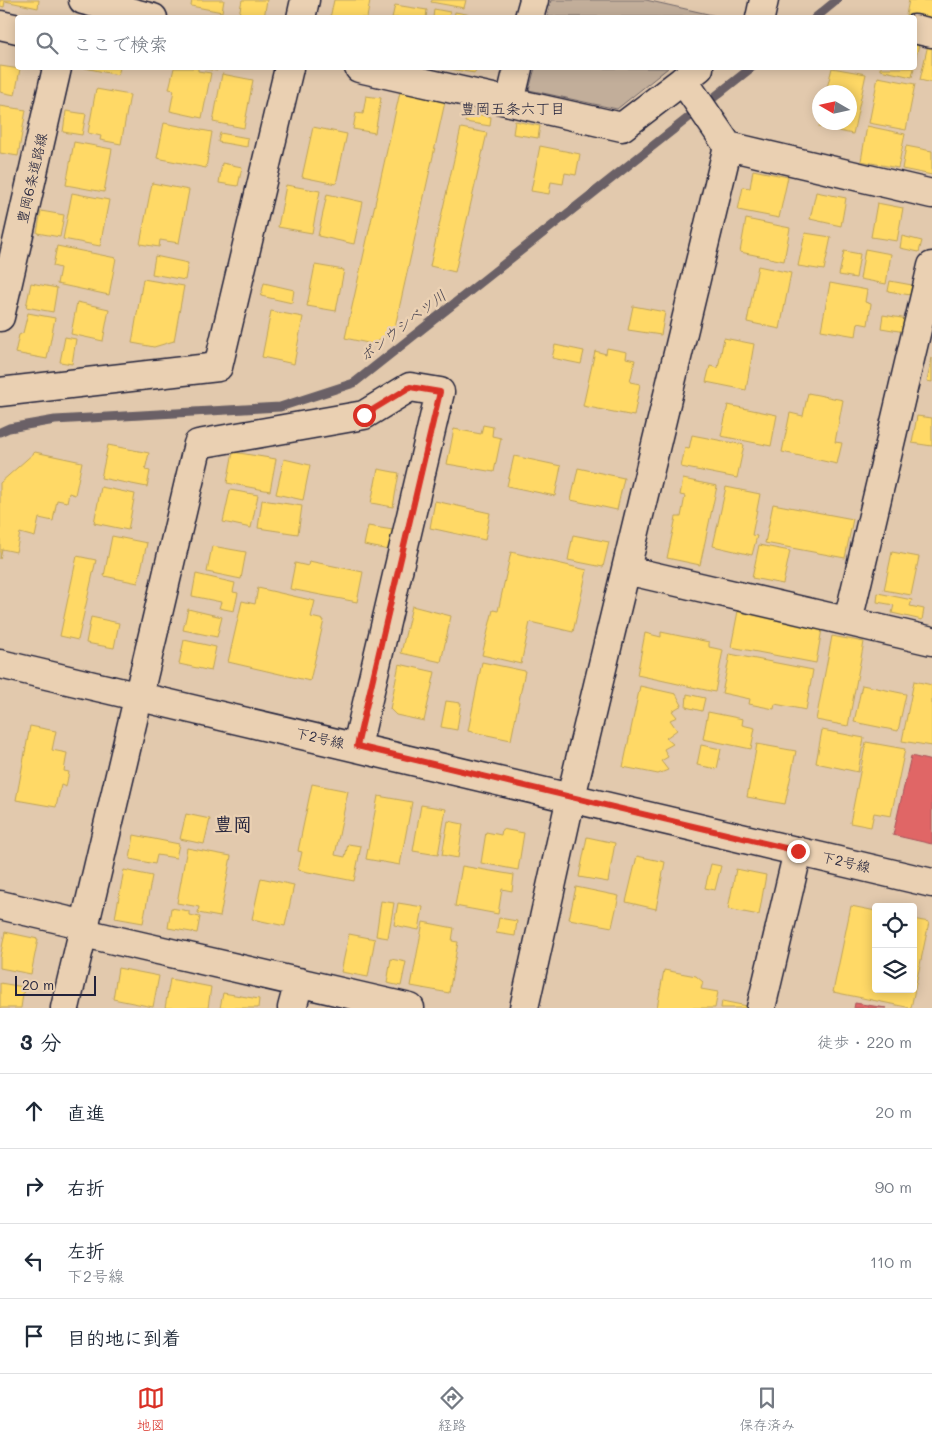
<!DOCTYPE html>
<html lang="ja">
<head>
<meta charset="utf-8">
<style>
  :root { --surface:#fff; --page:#f6f6f7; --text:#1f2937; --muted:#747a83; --line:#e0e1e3; --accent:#d93025 }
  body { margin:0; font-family:Mali,"Klee One",sans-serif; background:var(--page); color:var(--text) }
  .controls { position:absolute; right:15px; bottom:15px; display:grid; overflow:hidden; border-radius:5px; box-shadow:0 2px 12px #0003 }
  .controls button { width:45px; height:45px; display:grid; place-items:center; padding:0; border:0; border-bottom:1px solid var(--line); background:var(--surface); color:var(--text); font:25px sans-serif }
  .compass { position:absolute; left:812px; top:85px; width:45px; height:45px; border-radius:50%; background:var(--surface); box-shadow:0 2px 12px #0003; rotate:279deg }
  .scale { position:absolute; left:15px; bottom:12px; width:81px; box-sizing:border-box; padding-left:5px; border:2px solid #22223b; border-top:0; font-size:14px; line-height:18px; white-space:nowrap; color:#22223b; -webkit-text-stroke:4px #ead0b2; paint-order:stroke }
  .stop { position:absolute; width:15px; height:15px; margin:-11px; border:4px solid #d93025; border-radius:50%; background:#fff }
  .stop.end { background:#d93025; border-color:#fff; box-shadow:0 1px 5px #0008 }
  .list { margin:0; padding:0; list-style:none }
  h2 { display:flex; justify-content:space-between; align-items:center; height:65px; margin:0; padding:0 20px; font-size:21px }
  h2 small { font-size:16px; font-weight:400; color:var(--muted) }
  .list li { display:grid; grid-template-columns:32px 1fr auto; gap:15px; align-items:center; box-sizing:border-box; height:75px; padding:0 20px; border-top:1px solid var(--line) }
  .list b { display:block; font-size:19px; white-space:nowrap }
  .list p { margin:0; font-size:16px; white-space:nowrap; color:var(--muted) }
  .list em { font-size:16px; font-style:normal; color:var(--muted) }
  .icon { flex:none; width:28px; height:28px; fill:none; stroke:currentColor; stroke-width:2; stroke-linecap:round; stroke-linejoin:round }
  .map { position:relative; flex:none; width:932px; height:1008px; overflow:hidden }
  .search { position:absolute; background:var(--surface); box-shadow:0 2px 12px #0003; left:15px; right:15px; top:15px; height:55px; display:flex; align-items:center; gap:12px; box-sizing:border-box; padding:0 18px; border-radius:5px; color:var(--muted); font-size:19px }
  .sheet { height:365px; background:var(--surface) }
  nav { display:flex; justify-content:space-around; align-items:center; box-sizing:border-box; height:70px; border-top:1px solid var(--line); background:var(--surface); font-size:14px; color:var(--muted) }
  nav a { display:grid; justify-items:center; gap:2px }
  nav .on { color:var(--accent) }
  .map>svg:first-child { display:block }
</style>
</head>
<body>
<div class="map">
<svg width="932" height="1008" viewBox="0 0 932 1008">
  <rect width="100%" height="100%" fill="#e2c9ad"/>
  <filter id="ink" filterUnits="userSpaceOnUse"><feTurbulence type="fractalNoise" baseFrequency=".02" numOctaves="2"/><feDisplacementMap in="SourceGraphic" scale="10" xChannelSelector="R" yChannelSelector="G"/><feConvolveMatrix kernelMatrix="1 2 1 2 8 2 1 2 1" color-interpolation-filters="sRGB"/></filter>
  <g filter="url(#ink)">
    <!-- green -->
    <path fill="#c2ae9a" stroke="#72686a" d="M551 0H646L721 17H547Z
      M535 68H668L617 109 529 90Z"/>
    <!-- homes -->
    <path fill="#ffd966" stroke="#bda259" d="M0 0H39L38 8 5 1 4 7 0 6Z
      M192 0H224L222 12 191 6Z
      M242 0H267L264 18 239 15Z
      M334 0H370L367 18H330Z
      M432 0H466L464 8 431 2Z
      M909 0H932V19L906 15Z
      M395 5 427 10 426 18H392Z
      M434 9 450 12 449 18H433Z
      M455 12 488 18H454Z
      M914 35 921 36 914 65Z
      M929 40 932 41V83L920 80Z
      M0 66 20 69 15 95 0 92Z
      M85 68H120L118 75Z
      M174 68H198V71L211 73 202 118 170 111 174 90 169 89Z
      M205 68H217V71L204 69Z
      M443 68H476L475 73Z
      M832 68 866 74 853 134 819 127 820 122H850V92H826Z
      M880 68H914L912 77 880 70Z
      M222 74 253 80 244 128 213 122Z
      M878 77 915 84 906 130 869 123Z
      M96 89 130 95 121 144 100 140 101 136 88 133Z
      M400 92 445 102 393 336 387 335 378 341 377 345 345 338Z
      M366 96 381 98 375 133 353 129 356 113 363 114Z
      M0 106 26 110 18 156 0 153Z
      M66 111 86 114 82 135 63 132Z
      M467 112 491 117 490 126 465 122Z
      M515 121 540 126 538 138 513 134Z
      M164 123 212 132 206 168 157 158Z
      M867 126 905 134 898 168 861 161Z
      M313 127 347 134 336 184 302 177Z
      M461 128 487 133 455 272 430 266Z
      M220 133 248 138 247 147 218 142Z
      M74 142 112 149 104 192 66 185Z
      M540 146 580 154 576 175 565 173 563 184 551 182 549 194 531 191Z
      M906 146 932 151V175L902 169Z
      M222 163 242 167 238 186 219 183Z
      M753 170 788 177 779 218 738 210 743 187 750 188Z
      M152 183 189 190 179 243 160 240 159 247 140 244Z
      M286 185 320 191 312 233 278 227Z
      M816 192 846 198 841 226 810 219Z
      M72 193 109 200 100 246 63 239Z
      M327 194 363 202 354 244 318 236Z
      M877 203 903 208 897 241 871 237Z
      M41 211 64 215 60 237 37 233Z
      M746 219 790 228 784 261 740 252Z
      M805 233 831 237 824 270 798 266Z
      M902 236 922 241 919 252 900 248Z
      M57 246 116 258 109 295 57 284 60 268 53 266Z
      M865 249 891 254 886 284 860 279Z
      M844 251 860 254 856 278 839 275Z
      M155 256 188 263 185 280 152 274Z
      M315 265 344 270 336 311 307 306Z
      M758 266 791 273 780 329 747 322Z
      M143 279 184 286 174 341 154 347 132 343Z
      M890 281 912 285 910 295 888 291Z
      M31 283 57 288 53 312 26 307Z
      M264 283 294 290 292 303 261 296Z
      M830 283 867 290 865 302 871 304 868 325 858 323 856 336 821 330Z
      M77 302 109 309 103 341 71 334Z
      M633 306 665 312 661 335 628 330Z
      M271 311 303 317 294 364 262 357Z
      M28 313 55 318 47 359 15 353 19 335 23 333Z
      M883 315 908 319 905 332 881 328Z
      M65 337 76 339 72 364 60 362Z
      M724 338 754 344 746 390 706 382 710 366 718 368Z
      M555 345 584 351 581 364 552 358Z
      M607 348 627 352 626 358 635 360 630 382 640 384 634 416 583 406 595 351 606 354Z
      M932 358V382L927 381Z
      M808 393 843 400 835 442 842 443 837 464 782 452 790 413 803 416Z
      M728 405 777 415 771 446 721 436Z
      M917 416 932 418V446L912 443Z
      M483 425 493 427 492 436 501 438 494 472 447 464 454 429 481 434Z
      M692 435 744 445 737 478 681 467 685 448 689 449Z
      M108 445 149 453 145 470 150 471 147 487 101 478Z
      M35 452 82 462 75 495 69 493 67 502 57 500 53 521 39 518 35 537 20 533 16 552 2 549 0 559V483Z
      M233 452 276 459 270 491 227 483Z
      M514 456 561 466 555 496 507 486Z
      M284 459 310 465 303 500 276 494Z
      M578 468 624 478 617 510 571 500Z
      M378 469 399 473 393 507 371 503Z
      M683 479 717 486 700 565 667 558 676 517H681L685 496 680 495Z
      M101 487 135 494 128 530 94 523Z
      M726 487 760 494 752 535 757 536 752 555 713 546Z
      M230 490 258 495 251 528 223 522Z
      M262 500 302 506 298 534 258 528Z
      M435 501 490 513 485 540 430 528Z
      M773 504 853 519 845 558 765 543Z
      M368 526 393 530 389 550 364 545Z
      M573 535 609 542 603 567 568 560Z
      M112 536 147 543 138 583 104 576Z
      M759 545 790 551 783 584 752 578Z
      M212 546 246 552 241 579 207 572Z
      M511 552 587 570 573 632 530 622 521 664 482 655 493 610 498 611Z
      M892 552 919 557 911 595 884 590Z
      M77 556 96 560 78 640 60 636Z
      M309 561 363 572 357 602 290 589 295 563 308 566Z
      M196 574 235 583 233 592 238 593 234 611 219 608 221 602 192 596Z
      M258 588 315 601 311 617 324 620 310 681 228 662 242 601 255 604Z
      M878 593 912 600 910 606 924 609 922 620 892 613 894 605 877 602Z
      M412 606 451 616 441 662 401 653Z
      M188 609 222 617 217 637 183 630Z
      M738 611 822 629 816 663 731 647Z
      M91 617 119 623 114 648 86 643Z
      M661 632 709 642V647L723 650 715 692 637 675 645 633 661 637Z
      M832 636 864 642 848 726 816 720Z
      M184 640 216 647 211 671 179 664Z
      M730 654 813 670 806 710 775 704 774 709 749 704 750 699 722 693Z
      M482 662 525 671 511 740 468 731Z
      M399 664 435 672 424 721 396 715 390 709Z
      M914 681 932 685V746L902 741Z
      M862 685 906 694 898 731 854 722Z
      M640 686 676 694 682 705 672 711 677 717 670 720 677 730 666 738 673 744 664 749 668 757 661 761 668 770 658 774 623 767Z
      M687 694 705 698 702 711 686 707Z
      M446 701 461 703 457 730 441 727Z
      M708 712 743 719 742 725 755 728 751 749 703 739Z
      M30 726 56 731 52 750 67 753 64 771 69 772 66 787 61 785 56 807 16 800Z
      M822 730 864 738 858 772 816 763Z
      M866 742 905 749 891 816 874 813 871 827 850 823Z
      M757 744 796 751 785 804 747 797Z
      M701 745 721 749 717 769 697 765Z
      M312 784 348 791 335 855 345 857 348 844 361 846 354 881 298 870 302 852 298 851Z
      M378 796 412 802 400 865 366 859Z
      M421 805 446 809 438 855 413 851Z
      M186 814 210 819 204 844 180 839Z
      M448 821 463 824 458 858 442 855Z
      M502 829 524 833 518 870 481 863 486 832 501 835Z
      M134 835 179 844 176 858 157 855 155 864 130 859Z
      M587 837 615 843 608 882 579 877Z
      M187 848 231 856 220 917 198 913 199 907 177 903Z
      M637 856 665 862 656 909 626 902Z
      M711 864 721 866 715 890 705 888Z
      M462 866 514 875 512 891 502 889 498 914 455 906Z
      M736 869 766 875 759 915 728 909Z
      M124 870 152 876 143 923 115 918Z
      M261 878 294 885 285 926 252 919Z
      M576 887 619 896 612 927 569 919Z
      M381 901 394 903 388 938 376 936Z
      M398 903 423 907 419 930 394 925Z
      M851 906 876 911V989H913V919L929 922 911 1008 833 992Z
      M171 908 189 911V915L200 917 197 933 168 928Z
      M499 918 517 921 515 936 496 933Z
      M423 922 454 928 452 941 458 942 449 993 411 986Z
      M5 932 38 939 31 974 0 968V958Z
      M349 934 375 939 368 977 341 972Z
      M391 959 406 962 401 986 387 983Z
      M118 968 159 976 153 1007 113 999Z
      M664 970 696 976 703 982 701 989 718 992 715 1008H657Z
      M170 979 211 987 208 1008H165Z
      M0 983 24 987 21 1008H0Z
      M223 993 259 999 258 1008H220Z
      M722 1001 747 1006V1008H721Z"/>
    <!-- shops -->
    <path fill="#e06666" stroke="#a75259" d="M911 756 932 761V844L893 835Z
      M855 1003 886 1008H854Z"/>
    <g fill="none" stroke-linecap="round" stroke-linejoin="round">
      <!-- stream -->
      <path stroke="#6b6166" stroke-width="9" d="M815 18 837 0
        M0 432 9 428 55 420 280 407 354 383 751 68"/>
      <defs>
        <path id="minor" d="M83 0 153 18
          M301 18 305 0
          M529 18 534 0
          M760 18 764 0
          M0 25 18 29
          M914 29 932 33
          M359 68 622 127 699 68
          M683 80 728 146 932 194
          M510 102 518 68
          M0 317 57 68
          M0 392 218 367 289 68
          M626 570 932 641
          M848 621 932 266
          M0 664 932 883
          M0 905 85 925
          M84 933 410 1008
          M65 1008 198 444 364 415 410 387 440 392 357 746
          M292 1008 299 982
          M524 1008 571 797 728 146
          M761 1008 798 851"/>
      </defs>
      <!-- minor casing -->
      <use href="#minor" stroke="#22223b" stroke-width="31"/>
      <!-- minor -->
      <use href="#minor" stroke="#ead0b2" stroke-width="28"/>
    </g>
  </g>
  <g fill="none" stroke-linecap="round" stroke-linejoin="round" filter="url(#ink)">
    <!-- route -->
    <path stroke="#d93025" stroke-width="6" d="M364 415 410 387 440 392 357 746 798 851"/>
  </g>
  <g text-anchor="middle" stroke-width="5" stroke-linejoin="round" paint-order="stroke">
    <!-- street labels -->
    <g font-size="14" fill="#22223b" stroke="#ead0b2">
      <text transform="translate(32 178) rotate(-77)" y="5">豊岡6条道路線</text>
      <text transform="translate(320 738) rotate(13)" y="5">下2号線</text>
      <text transform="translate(846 862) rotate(13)" y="5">下2号線</text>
    </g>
    <!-- neighbourhood labels -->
    <g font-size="15" fill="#22223b" stroke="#ead0b2">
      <text x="513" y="114">豊岡五条六丁目</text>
    </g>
    <!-- water labels -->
    <g font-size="15" font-style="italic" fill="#464250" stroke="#ead0b2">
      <text transform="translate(403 326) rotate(-38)" y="5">ポンウシベツ川</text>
    </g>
    <!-- district labels -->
    <g font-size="19" font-weight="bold" fill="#22223b" stroke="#ead0b2">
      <text x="233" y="831">豊岡</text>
    </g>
  </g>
</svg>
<div class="controls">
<button><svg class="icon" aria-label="locate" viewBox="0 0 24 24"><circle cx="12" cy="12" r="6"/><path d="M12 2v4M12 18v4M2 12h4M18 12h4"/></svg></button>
<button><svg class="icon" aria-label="layers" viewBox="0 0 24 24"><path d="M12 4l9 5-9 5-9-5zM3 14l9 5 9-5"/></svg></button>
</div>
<svg class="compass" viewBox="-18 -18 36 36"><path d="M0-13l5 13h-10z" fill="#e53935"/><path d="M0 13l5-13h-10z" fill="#747a83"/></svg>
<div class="scale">20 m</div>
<div class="stop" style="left:364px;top:415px"></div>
<div class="stop end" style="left:798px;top:851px"></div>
<div class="search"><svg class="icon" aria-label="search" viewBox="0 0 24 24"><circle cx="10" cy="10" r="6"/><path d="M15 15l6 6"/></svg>ここで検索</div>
</div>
<section class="sheet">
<h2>3 分<small>徒歩 · 220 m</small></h2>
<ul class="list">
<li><svg class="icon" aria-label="ahead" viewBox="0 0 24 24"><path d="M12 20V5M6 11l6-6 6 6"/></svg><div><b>直進</b></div><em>20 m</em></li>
<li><svg class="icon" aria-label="right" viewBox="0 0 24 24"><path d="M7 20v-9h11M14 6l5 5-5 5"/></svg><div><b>右折</b></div><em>90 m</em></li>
<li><svg class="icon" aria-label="left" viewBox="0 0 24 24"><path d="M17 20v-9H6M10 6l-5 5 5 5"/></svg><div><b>左折</b><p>下2号線</p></div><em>110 m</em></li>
<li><svg class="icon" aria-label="arrive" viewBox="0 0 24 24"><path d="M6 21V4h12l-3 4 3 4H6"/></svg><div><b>目的地に到着</b></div></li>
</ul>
</section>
<nav>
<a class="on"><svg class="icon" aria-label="map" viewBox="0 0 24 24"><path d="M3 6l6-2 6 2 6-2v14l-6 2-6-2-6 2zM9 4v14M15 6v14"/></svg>地図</a>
<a><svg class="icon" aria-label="directions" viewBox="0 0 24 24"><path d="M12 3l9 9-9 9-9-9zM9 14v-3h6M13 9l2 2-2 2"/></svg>経路</a>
<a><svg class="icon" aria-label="saved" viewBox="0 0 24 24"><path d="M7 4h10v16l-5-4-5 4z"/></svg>保存済み</a>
</nav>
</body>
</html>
